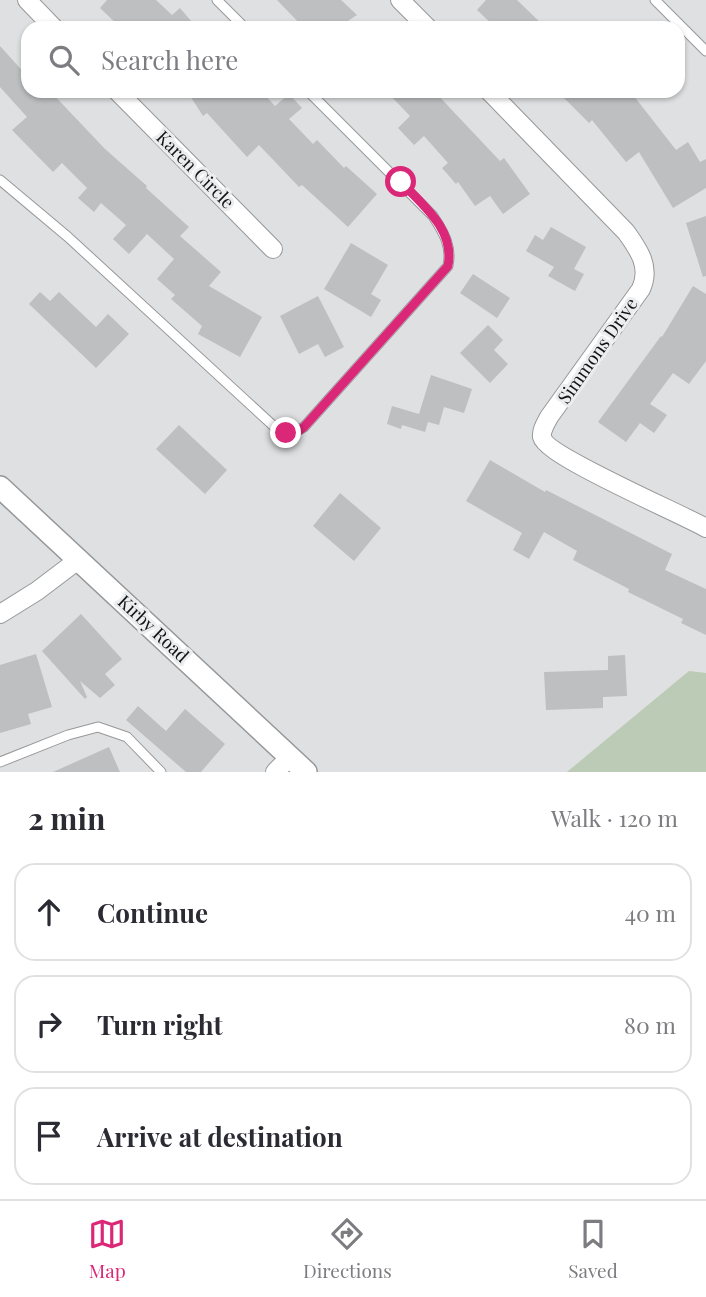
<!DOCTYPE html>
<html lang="en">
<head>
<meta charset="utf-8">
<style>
  :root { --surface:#fff; --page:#f7f7f7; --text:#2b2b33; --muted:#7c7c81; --line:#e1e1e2; --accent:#db2777 }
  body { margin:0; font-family:"Playfair Display",serif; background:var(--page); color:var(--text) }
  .stop { position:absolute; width:21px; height:21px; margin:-16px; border:5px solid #db2777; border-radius:50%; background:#fff }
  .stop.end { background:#db2777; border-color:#fff; box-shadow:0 2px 7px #0008 }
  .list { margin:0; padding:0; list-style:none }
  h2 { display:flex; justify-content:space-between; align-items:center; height:91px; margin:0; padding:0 28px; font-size:30px }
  h2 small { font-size:23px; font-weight:400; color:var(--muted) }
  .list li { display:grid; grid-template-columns:46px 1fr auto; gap:21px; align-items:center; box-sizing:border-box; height:98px; margin:0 14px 14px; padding:0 14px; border:2px solid var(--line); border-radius:21px }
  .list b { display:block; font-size:26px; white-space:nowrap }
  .list em { font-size:23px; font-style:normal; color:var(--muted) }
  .icon { flex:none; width:38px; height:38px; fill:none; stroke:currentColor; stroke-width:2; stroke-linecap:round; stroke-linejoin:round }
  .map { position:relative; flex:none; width:706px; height:772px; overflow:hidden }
  .search { position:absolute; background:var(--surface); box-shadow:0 2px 5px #0004; left:21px; right:21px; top:21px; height:77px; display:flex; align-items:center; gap:18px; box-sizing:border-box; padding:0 24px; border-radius:21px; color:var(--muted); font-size:26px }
  .sheet { height:427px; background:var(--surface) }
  nav { display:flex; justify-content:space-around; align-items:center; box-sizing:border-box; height:98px; border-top:2px solid var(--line); background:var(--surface); font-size:19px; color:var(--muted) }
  nav a { display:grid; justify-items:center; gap:4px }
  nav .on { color:var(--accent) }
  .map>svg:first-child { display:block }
</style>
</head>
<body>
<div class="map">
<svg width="706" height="772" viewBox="0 0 706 772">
  <rect width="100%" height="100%" fill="#dee0e1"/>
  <!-- green -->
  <path fill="#bbcbb5" d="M689 671 706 673V772H567Z"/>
  <!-- building -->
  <path fill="#bdbfc0" d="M107 0H156L172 15 180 8 197 28H121L100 8Z
    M277 0H341L357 15 337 28H304Z
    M486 0H517L546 28H496L477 10Z
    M0 46 28 77V91H50L105 149 147 186 146 188 189 227 180 236 221 272 209 286 262 317 240 357 198 334 202 326 171 299 175 295 157 279 174 259 147 234 129 254 113 239 126 225 101 203 94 212 78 198 87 188 62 163 53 172 12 130 27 117 0 87Z
    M187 91H261L275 106 289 94 302 108 289 119 313 144 317 140 344 168 346 166 377 194 348 227 302 185 299 187 259 145 247 157 207 113 203 116Z
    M386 91H434L500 161 504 158 530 194 503 214 490 196 475 206 458 182 456 184 442 168 448 163 424 136 414 145 398 128 410 116Z
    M557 91H630L676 150 688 142 700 162 706 159V188L673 208 639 152 626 162 592 120 589 123Z
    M706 216V276L703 277 686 223Z
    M551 227 586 247 574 269 584 274 575 291 548 276 554 267 526 251 535 235 543 240Z
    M351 243 388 265 371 294 381 300 371 317 324 289Z
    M473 274 510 298 497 318 460 293Z
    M693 286 706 294V361L689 384 673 373 650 404 667 415 654 433 640 423 626 442 598 422 661 336 662 337Z
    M40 292 50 301 59 292 96 327 108 314 129 334 96 368 29 304Z
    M318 296 344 347 325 357 318 344 299 354 280 316Z
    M488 325 503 340 494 350 508 364 490 383 460 353Z
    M431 375 472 389 464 413 444 407 439 425 428 422 425 432 402 425 401 429 387 424 392 406 419 414Z
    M179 425 227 470 205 494 156 449Z
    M490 460 545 492 546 490 672 554 665 570 706 589V635L681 623 683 619 628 592 629 589 573 560 577 551 544 532 529 559 513 550 522 533 466 501Z
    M340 493 381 528 354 561 313 526Z
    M81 614 122 659 105 674 115 685 100 698 80 681 87 697 85 699 42 651Z
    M36 654 52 707 28 714 31 724 0 733V665Z
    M625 655 627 696 603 697V708L546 710 544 672 608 670V656Z
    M138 706 166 731 185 709 225 744 201 772H186L126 720Z
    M109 747 120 772H53Z"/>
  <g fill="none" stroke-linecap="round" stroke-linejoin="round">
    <defs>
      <path id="service" d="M217 0 245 28
        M655 0 706 51
        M0 180 68 237 279 431C289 434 296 432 304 427L448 266C452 246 444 233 433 216L308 91
        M0 762 68 735 98 727 127 737 161 772"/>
      <path id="minor" d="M27 0 54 28
        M400 0 428 28
        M117 91 273 249
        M489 91 626 232C639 250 651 267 641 289L549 417C546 423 541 430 542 437 546 456 682 514 706 528
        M0 614 37 591 78 560
        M275 772 290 757"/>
      <path id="tertiary" d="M0 487 306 772"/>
    </defs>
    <!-- service casing -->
    <use href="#service" stroke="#97989a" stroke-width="11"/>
    <!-- minor casing -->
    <use href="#minor" stroke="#97989a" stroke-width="20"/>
    <!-- tertiary casing -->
    <use href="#tertiary" stroke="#97989a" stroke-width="24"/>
    <!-- service -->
    <use href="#service" stroke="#fff" stroke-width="9"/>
    <!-- minor -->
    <use href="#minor" stroke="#fff" stroke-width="18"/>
    <!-- tertiary -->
    <use href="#tertiary" stroke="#fff" stroke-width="21"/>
  </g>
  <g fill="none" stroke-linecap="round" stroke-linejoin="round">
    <!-- route -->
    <path stroke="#db2777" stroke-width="9" d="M286 433 297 432 304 427 448 266C455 230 424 206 401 182"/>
  </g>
  <g text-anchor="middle" stroke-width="6" stroke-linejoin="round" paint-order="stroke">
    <!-- street labels -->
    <g font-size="18" fill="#121313" stroke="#ebedef">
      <text transform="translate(195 170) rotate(45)" y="6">Karen Circle</text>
      <text transform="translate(598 351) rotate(-55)" y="6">Simmons Drive</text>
      <text transform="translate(153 629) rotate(43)" y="6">Kirby Road</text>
    </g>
  </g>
</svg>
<div class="stop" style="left:401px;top:182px"></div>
<div class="stop end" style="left:286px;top:433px"></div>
<div class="search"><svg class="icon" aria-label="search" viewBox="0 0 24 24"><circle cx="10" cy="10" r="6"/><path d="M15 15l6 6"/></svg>Search here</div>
</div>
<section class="sheet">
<h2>2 min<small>Walk · 120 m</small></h2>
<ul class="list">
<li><svg class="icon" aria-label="ahead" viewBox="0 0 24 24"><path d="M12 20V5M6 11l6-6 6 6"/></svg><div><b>Continue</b></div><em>40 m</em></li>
<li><svg class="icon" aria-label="right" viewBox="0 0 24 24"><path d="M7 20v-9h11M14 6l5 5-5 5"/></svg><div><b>Turn right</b></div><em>80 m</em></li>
<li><svg class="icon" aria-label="arrive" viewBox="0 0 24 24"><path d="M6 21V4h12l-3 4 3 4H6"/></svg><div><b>Arrive at destination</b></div></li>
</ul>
</section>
<nav>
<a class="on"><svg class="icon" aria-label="map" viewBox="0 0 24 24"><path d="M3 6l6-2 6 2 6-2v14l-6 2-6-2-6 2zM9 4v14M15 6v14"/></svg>Map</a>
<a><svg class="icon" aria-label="directions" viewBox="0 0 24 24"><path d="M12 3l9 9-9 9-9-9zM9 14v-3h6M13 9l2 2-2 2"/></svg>Directions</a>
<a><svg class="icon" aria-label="saved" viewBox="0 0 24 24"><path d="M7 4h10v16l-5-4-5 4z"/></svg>Saved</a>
</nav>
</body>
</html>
